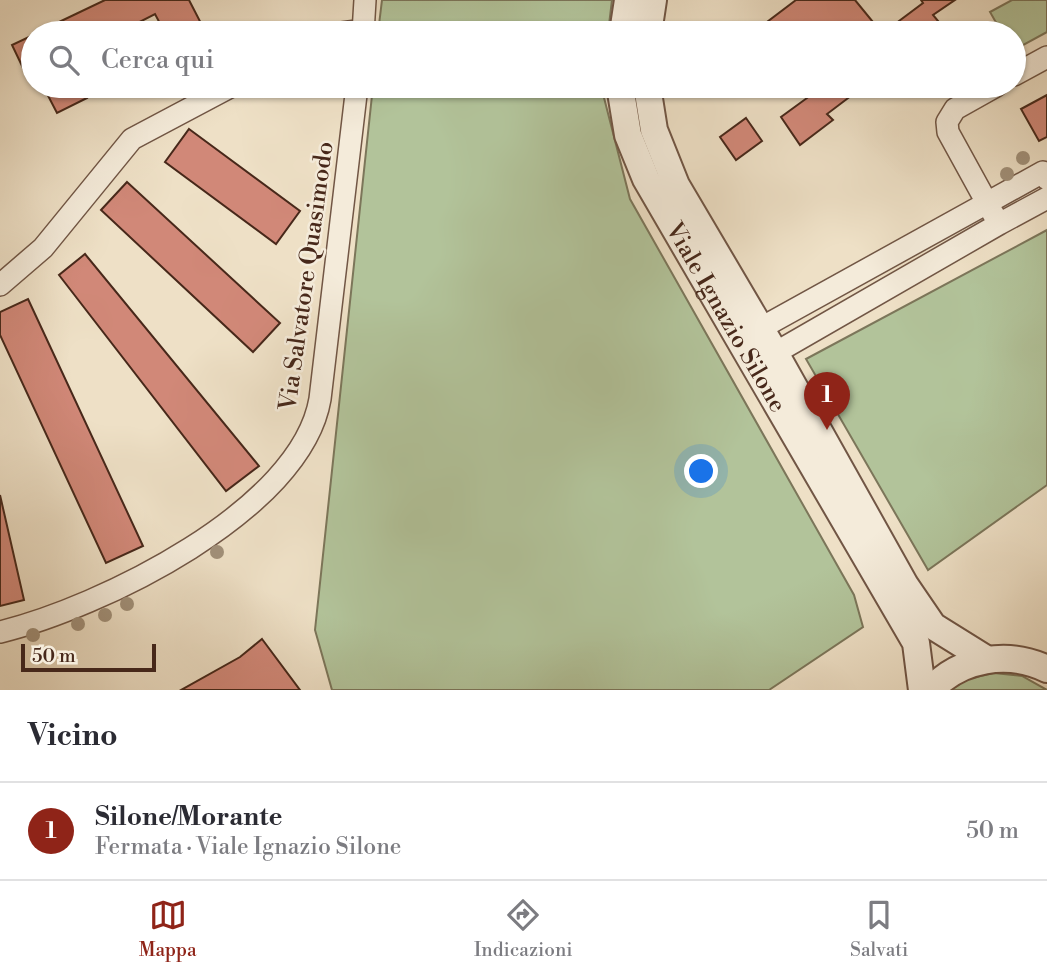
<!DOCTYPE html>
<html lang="it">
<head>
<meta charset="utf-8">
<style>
  :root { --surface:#fff; --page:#f7f7f7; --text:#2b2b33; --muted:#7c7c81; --line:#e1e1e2; --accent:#8f2418 }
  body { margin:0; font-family:"Libre Bodoni",serif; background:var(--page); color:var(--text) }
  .scale { position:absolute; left:21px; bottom:18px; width:135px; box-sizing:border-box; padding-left:7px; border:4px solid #47281a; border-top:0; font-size:19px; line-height:24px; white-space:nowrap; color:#47281a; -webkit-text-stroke:5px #f4ebda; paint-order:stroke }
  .you { position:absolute; left:702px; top:472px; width:24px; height:24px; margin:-18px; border:5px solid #fff; border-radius:50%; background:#1a73e8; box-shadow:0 0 0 10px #1a73e833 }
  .badge { display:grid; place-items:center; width:46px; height:46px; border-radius:50%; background:var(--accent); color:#fff; font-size:23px; font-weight:700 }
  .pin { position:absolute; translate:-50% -58px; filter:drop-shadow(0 2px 4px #0008) }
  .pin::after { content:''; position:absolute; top:37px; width:24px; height:21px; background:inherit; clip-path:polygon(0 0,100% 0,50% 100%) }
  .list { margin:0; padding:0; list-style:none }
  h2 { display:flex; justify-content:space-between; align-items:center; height:91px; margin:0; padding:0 28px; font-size:30px }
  h2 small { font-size:23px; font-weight:400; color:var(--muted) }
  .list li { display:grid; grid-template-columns:46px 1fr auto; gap:21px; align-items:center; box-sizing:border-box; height:98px; padding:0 28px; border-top:2px solid var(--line) }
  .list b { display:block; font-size:26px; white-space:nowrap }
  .list p { margin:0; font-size:23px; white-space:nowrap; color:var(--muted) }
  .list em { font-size:23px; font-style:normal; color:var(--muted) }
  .icon { flex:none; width:38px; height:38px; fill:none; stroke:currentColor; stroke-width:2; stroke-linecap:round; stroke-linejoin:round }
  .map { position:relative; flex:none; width:1047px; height:690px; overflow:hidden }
  .search { position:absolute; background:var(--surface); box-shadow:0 2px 5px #0004; left:21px; right:21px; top:21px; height:77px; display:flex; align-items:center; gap:18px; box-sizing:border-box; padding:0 24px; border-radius:38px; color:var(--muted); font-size:26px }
  .sheet { height:189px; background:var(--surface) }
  nav { display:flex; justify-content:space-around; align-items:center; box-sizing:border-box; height:98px; border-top:2px solid var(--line); background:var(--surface); font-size:19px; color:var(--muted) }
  nav a { display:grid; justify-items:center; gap:4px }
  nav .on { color:var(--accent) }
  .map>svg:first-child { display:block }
</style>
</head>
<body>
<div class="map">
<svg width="1047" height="690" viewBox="0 0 1047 690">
  <rect width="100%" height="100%" fill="#eee0c6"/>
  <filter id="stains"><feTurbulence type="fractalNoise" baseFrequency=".00286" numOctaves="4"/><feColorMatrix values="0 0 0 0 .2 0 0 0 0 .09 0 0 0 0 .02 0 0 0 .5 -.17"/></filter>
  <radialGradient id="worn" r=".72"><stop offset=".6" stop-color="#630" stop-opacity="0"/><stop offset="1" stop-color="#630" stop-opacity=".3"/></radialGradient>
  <!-- green -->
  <path fill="#b2c39a" stroke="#7c765a" stroke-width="2" d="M382 0H612L608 33H378Z
    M1012 0H1047V32L1014 50V33H1002L990 12Z
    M373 86H601L630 199 854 595 863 627 769 690H332L315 630Z
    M1047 230V485L928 570 806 359Z
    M994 673 1022 676 1047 690H950L967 679Z"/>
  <!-- building -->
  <path fill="#d18878" stroke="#47281a" stroke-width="2" d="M105 0H189L206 33H165L155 14 118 33H36Z
    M796 0H855L882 33H775L767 22Z
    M921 0H955L933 15 948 33H883L923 3Z
    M33 35V65L24 70 12 45Z
    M43 86H81L87 98 57 113Z
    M814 86H864L827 114 833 120 800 145 781 117 818 90Z
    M1047 95V137L1039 141 1021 109Z
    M746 118 762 141 736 160 720 137Z
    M189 129 300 211 276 244 165 162Z
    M127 182 280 323 253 352 101 210Z
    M85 254 259 466 226 491 59 275Z
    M28 299 143 546 106 563 0 335V312Z
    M0 495 24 600 0 606Z
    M262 639 300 690H181L240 657Z"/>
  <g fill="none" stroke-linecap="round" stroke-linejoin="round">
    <defs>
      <path id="minor" d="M342 33 364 30
        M363 33 365 0
        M1014 75 1047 57
        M996 86 955 109 947 122 948 132 987 203 1043 172 1047 179
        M999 224 1047 198
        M0 285 43 248 132 139 232 86
        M761 328 987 203 999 224 775 353
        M0 632C99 608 301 511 320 399L357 86"/>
      <g id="tertiary">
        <path d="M623 33 628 0"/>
        <path d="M648 33 653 0"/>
        <path id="s1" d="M620 86 628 135 646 179 916 643 922 690"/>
        <path d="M647 86 654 130 676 185 775 353 905 585 933 626 986 659"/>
        <path d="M931 690C960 658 1008 650 1047 669"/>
      </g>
    </defs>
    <!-- minor casing -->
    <use href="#minor" stroke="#715645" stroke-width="24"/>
    <!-- tertiary casing -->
    <use href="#tertiary" stroke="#715645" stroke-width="30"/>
    <!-- minor -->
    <use href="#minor" stroke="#f4ebda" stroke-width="21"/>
    <!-- tertiary -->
    <use href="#tertiary" stroke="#f4ebda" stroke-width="26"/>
  </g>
  <!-- trees -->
  <g fill="#a19079">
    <circle cx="1023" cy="158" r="7"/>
    <circle cx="1007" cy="174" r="7"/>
    <circle cx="217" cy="552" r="7"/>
    <circle cx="127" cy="604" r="7"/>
    <circle cx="105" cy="615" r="7"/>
    <circle cx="78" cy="624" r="7"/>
    <circle cx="33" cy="635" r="7"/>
  </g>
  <g text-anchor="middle" stroke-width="5" stroke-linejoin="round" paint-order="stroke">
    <!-- street labels -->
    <g font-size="24" fill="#47281a" stroke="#f4ebda">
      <text transform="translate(306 276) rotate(-82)" y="8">Via Salvatore Quasimodo</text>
      <text dy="8" stroke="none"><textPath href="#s1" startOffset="257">Viale Ignazio Silone</textPath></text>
    </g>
  </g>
  <rect width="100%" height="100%" filter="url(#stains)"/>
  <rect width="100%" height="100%" fill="url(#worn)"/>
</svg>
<div class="scale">50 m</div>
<div class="you"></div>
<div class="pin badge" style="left:827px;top:430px">1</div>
<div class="search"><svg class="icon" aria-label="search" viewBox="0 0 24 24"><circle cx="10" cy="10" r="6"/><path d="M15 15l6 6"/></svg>Cerca qui</div>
</div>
<section class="sheet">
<h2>Vicino<small></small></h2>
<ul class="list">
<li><span class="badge">1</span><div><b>Silone/Morante</b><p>Fermata · Viale Ignazio Silone</p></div><em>50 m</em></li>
</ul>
</section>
<nav>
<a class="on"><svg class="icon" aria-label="map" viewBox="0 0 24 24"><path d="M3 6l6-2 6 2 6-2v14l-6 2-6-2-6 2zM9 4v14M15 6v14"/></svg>Mappa</a>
<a><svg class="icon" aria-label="directions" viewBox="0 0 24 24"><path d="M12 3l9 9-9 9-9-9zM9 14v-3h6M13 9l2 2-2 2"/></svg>Indicazioni</a>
<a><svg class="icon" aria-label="saved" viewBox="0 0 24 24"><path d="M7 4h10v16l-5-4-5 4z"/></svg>Salvati</a>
</nav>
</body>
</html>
